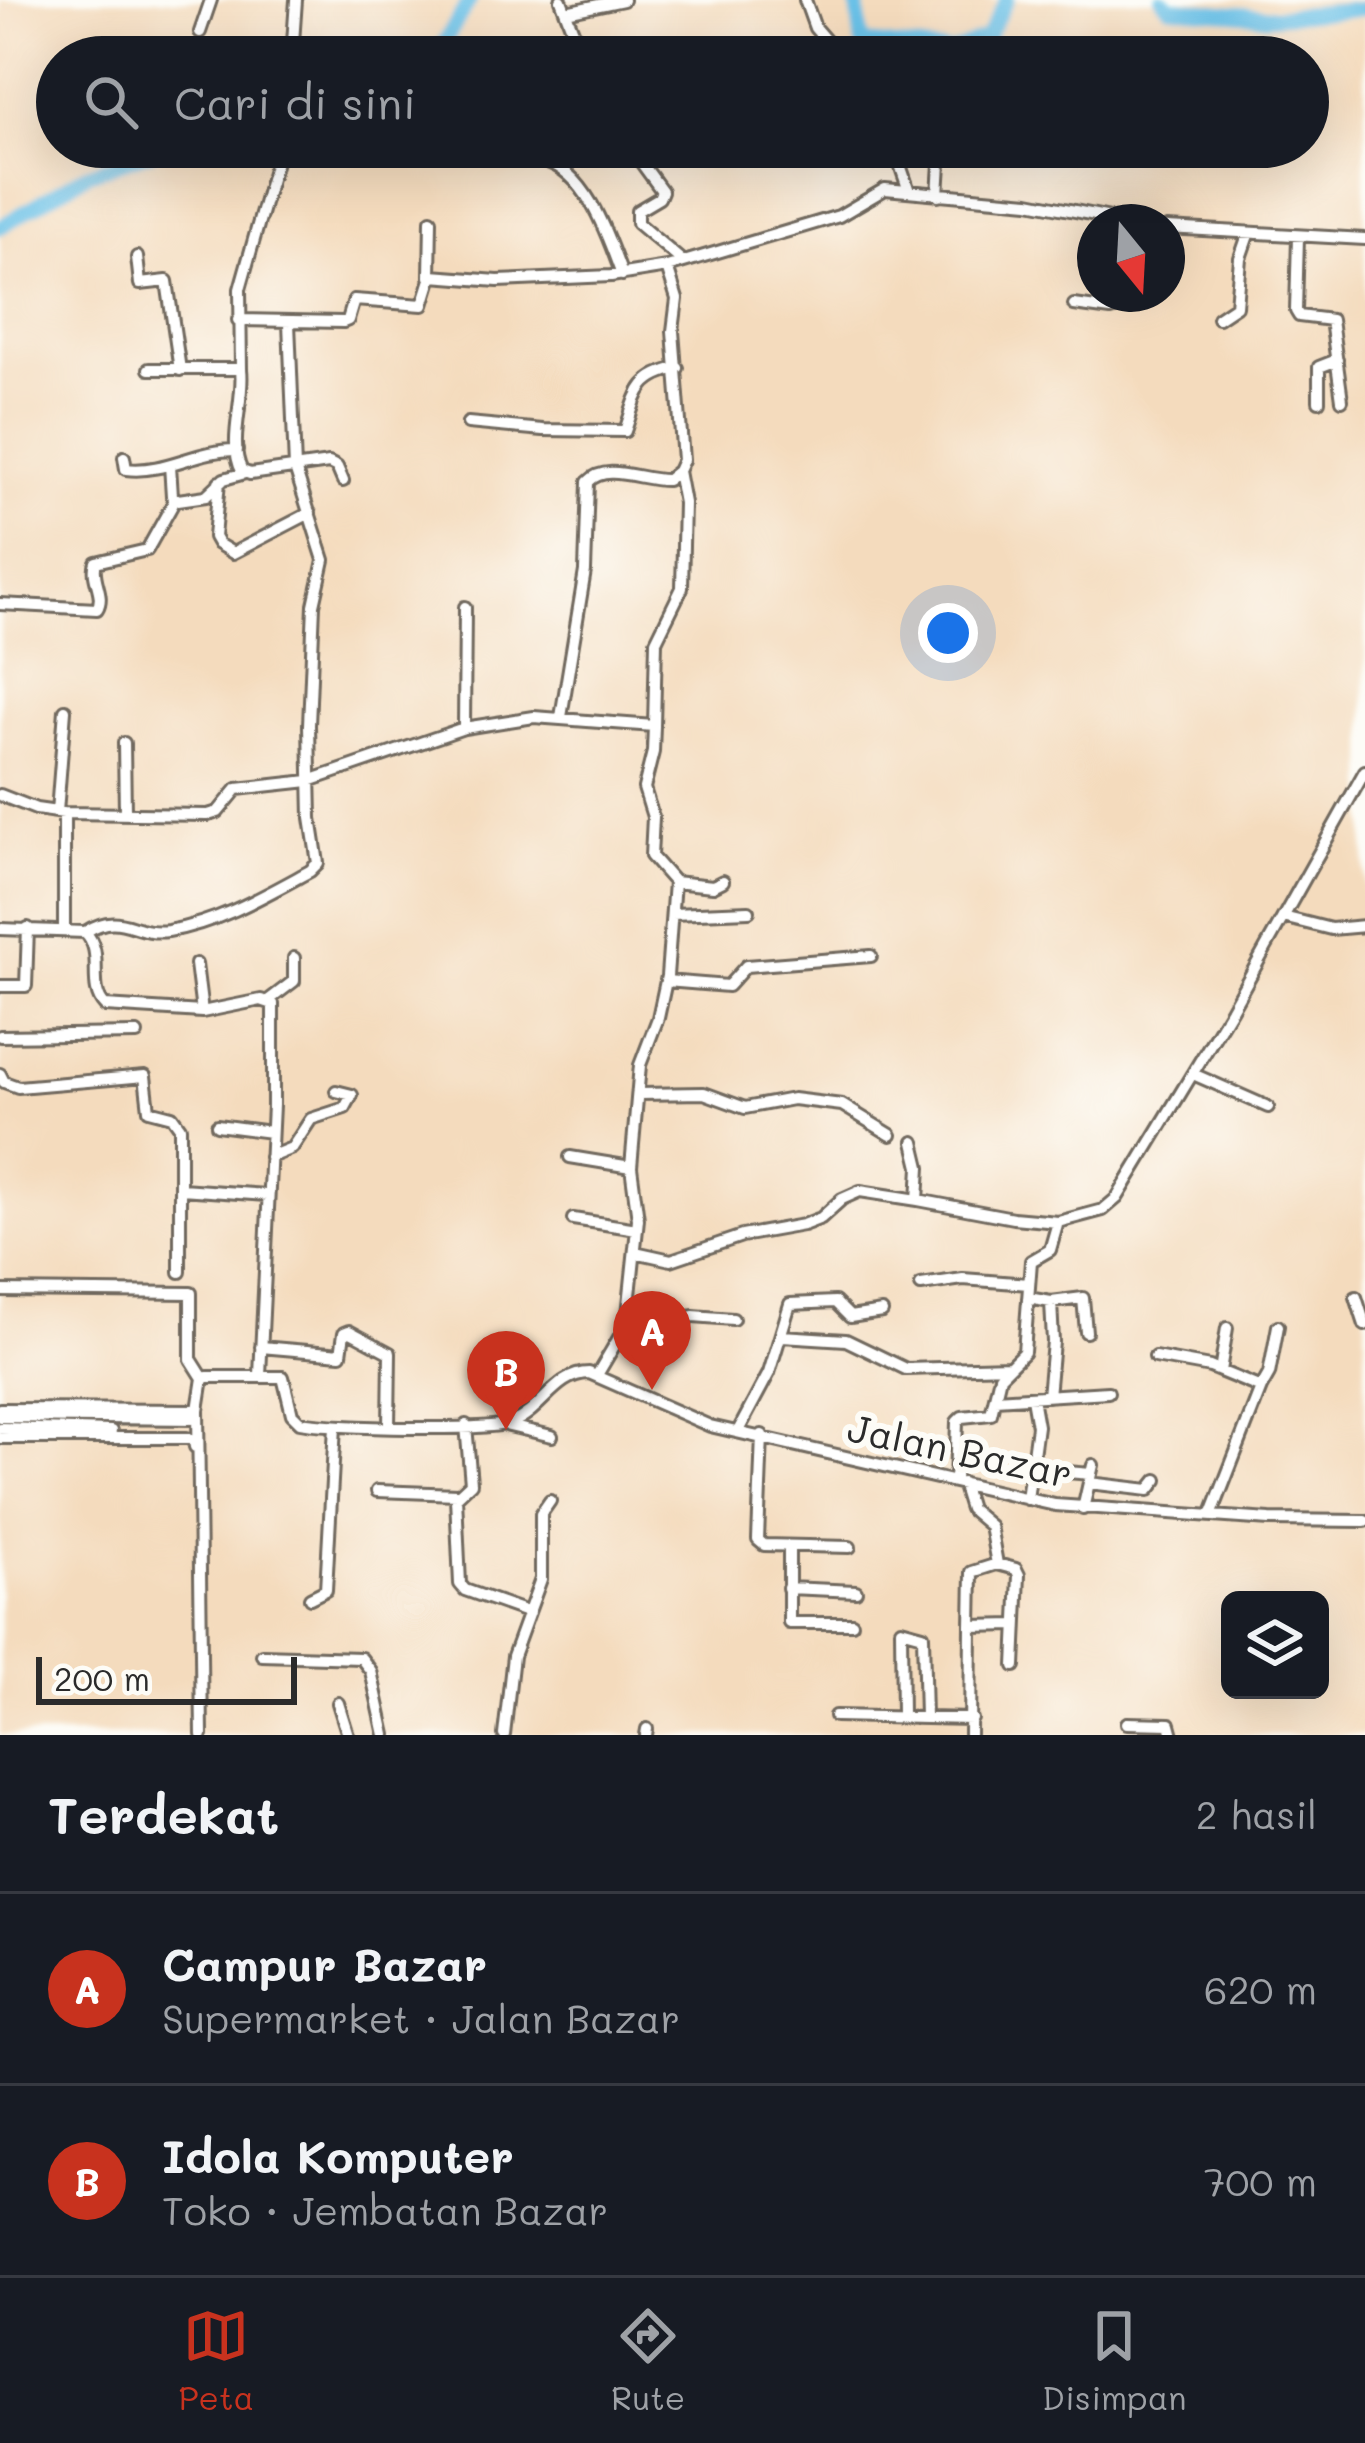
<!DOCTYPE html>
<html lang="id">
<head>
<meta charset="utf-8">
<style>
  :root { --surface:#171b24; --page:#20242c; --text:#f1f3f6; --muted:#9ea1a6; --line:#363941; --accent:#c8321e }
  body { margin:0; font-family:Mali,sans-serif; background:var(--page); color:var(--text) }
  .controls { position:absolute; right:36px; bottom:36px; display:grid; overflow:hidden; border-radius:18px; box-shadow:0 12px 48px #0002 }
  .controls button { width:108px; height:108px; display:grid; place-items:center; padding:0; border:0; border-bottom:3px solid var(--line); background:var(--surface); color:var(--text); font:60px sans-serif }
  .compass { position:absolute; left:1077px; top:204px; width:108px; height:108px; border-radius:50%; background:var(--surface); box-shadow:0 12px 48px #0002; rotate:162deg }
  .scale { position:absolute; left:36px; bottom:30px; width:261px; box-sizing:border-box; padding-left:12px; border:6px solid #2b2b2b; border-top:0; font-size:33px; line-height:42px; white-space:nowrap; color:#2b2b2b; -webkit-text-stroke:9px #fdfcf7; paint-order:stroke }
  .you { position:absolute; left:948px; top:633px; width:42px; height:42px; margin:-30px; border:9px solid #fff; border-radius:50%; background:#1a73e8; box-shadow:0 0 0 18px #1a73e833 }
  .badge { display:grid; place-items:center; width:78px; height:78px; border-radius:50%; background:var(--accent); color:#fff; font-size:39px; font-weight:700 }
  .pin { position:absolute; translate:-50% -99px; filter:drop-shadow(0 3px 6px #0008) }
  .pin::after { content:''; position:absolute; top:63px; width:42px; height:36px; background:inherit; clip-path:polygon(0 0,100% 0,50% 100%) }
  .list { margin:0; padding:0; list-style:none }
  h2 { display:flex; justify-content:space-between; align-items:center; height:156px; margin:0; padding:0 48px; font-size:51px }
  h2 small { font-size:39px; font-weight:400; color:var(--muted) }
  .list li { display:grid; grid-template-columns:78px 1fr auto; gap:36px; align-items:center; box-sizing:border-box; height:192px; padding:0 48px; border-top:3px solid var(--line) }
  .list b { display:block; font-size:45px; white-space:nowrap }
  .list p { margin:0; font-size:39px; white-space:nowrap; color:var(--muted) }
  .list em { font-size:39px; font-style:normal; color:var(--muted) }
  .icon { flex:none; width:66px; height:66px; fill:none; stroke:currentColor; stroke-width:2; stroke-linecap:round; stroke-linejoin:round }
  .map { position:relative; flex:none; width:1365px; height:1735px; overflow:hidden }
  .search { position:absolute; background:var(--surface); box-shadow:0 12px 48px #0002; left:36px; right:36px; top:36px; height:132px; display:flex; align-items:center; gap:30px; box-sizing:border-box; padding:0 42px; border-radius:66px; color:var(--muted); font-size:45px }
  .sheet { height:540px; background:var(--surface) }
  nav { display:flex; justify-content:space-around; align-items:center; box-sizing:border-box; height:168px; border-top:3px solid var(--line); background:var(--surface); font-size:33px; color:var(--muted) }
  nav a { display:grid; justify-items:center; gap:6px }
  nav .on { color:var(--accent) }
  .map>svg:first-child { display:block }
</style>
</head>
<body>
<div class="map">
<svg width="1365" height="1735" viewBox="0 0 1365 1735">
  <rect width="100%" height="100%" fill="#fdfcf7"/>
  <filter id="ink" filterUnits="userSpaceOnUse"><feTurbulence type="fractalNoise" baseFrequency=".00833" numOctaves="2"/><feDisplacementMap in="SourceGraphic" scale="24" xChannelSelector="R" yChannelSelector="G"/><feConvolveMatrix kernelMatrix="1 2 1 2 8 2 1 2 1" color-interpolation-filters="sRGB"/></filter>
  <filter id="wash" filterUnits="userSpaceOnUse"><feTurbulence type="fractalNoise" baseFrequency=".004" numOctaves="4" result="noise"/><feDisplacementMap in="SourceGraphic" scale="48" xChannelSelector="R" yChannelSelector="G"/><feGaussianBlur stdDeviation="2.7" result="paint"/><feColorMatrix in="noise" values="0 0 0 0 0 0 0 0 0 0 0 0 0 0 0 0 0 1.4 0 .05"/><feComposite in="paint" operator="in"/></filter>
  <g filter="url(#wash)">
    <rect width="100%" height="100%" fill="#f4dbbd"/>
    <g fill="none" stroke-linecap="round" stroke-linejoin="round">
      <!-- river -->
      <path stroke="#6ac1e7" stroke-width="15" d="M857 0 862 43 952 53 987 37 1007 0
        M1163 0 1170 7 1266 17 1365 9
        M435 57 470 0
        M0 227 87 174 166 147"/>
    </g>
  </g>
  <g filter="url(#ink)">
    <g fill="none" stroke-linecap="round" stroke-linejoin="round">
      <defs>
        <path id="minor" d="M561 0 583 57
          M805 0 815 28 840 57
          M566 12 623 0
          M200 32 211 0
          M292 57 296 0
          M630 147 662 191 659 198 637 211V223L682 261
          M894 147 909 191
          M506 158C518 159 533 158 544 161 587 172 608 237 622 275
          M938 195 941 147
          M1167 228 1365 239
          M1298 237 1296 311 1299 316 1331 320 1342 400
          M137 257 140 284 167 281 180 370
          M430 277 431 220
          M1074 305 1111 310 1118 308 1120 294
          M1218 318 1236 306 1240 258 1248 235
          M238 320 343 322 348 320 354 300 423 305 432 276 498 281 611 276 667 267 839 216 885 189 1029 202 1131 222
          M149 369H241C245 400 227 443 242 471L250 474 329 463 337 467 343 481
          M241 369 240 289 280 147
          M1319 401V367L1337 360
          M468 423 543 430 625 431C637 397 636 376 678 368
          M124 457 126 469C165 474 197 449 237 450
          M170 465 172 496 178 500 206 496 224 479 245 473
          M219 482 214 537 218 544 233 553 310 513
          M0 604 97 609C106 594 90 578 96 562L147 550 175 500
          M561 717 585 571 588 482C607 462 642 481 667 480L678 471 683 460 673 331 677 299 667 267
          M654 726 656 641 682 588 684 503 678 471
          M464 728 465 607
          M124 743 125 812
          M0 795 36 809 64 813 208 815 218 812 237 789 309 781 464 728 534 717 654 726 653 752 644 788 653 817 651 856 674 882 667 976 658 1018 640 1065 631 1167 638 1219 627 1324 597 1375
          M57 812 65 710
          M674 882 713 886 723 881
          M672 914 749 911
          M1283 917 1331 929 1365 926
          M64 928V813
          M0 929 85 932C106 953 86 987 105 1006L202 1012 261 1000 273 1004V1105L260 1375
          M85 932C122 909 133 936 168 931 220 922 264 896 310 871L318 863 311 818 309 725 314 605 324 560 295 468 289 323
          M196 964 202 1012
          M666 981 728 986 746 966 871 956
          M0 986H26L28 928
          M269 1000 294 981V958
          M0 1036 137 1034
          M0 1074 4 1082 18 1087 145 1076 149 1110 172 1116 180 1127V1272
          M1193 1074 1268 1107
          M639 1094 704 1093 745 1108 793 1099 842 1105 891 1135
          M217 1125 271 1132
          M914 1142 920 1167 918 1200 1013 1218 1058 1222
          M270 1157 292 1148 311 1119 345 1108 352 1095 336 1091
          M570 1157 631 1167
          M181 1189 267 1195
          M573 1219 637 1229
          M635 1252 671 1260 742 1236 803 1225 821 1218 842 1199 860 1191 918 1200
          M921 1285 963 1279 1029 1284
          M0 1291 191 1293V1359L203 1378
          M1356 1297 1365 1325
          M1028 1298 1051 1302 1083 1298 1086 1332
          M627 1324 665 1326 693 1316 733 1319
          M782 1336 846 1340 906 1369 1009 1366
          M261 1347 341 1354 344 1333 349 1331 390 1353 389 1427
          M1155 1357 1210 1367 1261 1388 1211 1516
          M1220 1371 1227 1328
          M1261 1388 1269 1374 1278 1326
          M1048 1396 1053 1342 1051 1302
          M995 1399 1108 1392
          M0 1409 198 1410
          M0 1417 198 1419
          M466 1425 471 1483 456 1497 460 1584 465 1590 527 1612
          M509 1426 552 1436
          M0 1428 111 1431
          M738 1431 769 1373 790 1304 835 1302 850 1317 882 1312
          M762 1435 758 1540 764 1545 850 1547
          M0 1438H187L194 1441 195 1447
          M1031 1469 1091 1474
          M955 1482 957 1422 962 1417 991 1414 1000 1376 1024 1352 1031 1261 1050 1250 1058 1222 1103 1210 1117 1198 1231 1010 1365 771
          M962 1483 970 1509 990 1526 997 1564
          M1089 1483 1149 1490 1157 1480
          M377 1491 457 1494
          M1027 1499 1037 1426 1032 1398
          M1083 1509 1093 1465
          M789 1546V1623H852
          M788 1588 856 1591
          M310 1598 326 1590 335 1426
          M971 1626 972 1572 997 1564 1016 1569 1019 1575 1015 1666
          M262 1655 361 1658 371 1671 385 1735
          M338 1703 348 1735
          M835 1716 972 1719
          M902 1716 901 1629 923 1635 925 1717
          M1127 1723 1170 1724 1173 1735
          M202 1735 198 1410 203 1378 208 1377H283L292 1414 300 1422C331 1428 488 1432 513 1422 542 1410 556 1373 589 1373L710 1426 1055 1505 1270 1520 1365 1521
          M504 1735 513 1656 541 1579V1514L550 1501
          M646 1735 647 1729
          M970 1735 971 1626 1015 1625"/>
      </defs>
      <!-- minor casing -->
      <use href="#minor" stroke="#71695e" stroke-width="16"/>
      <!-- minor -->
      <use href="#minor" stroke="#fff" stroke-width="10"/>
    </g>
  </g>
  <g text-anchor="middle" stroke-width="12" stroke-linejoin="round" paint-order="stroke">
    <!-- street labels -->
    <g font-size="39" fill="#2b2b2b" stroke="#fdfcf7">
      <text transform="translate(960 1451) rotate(12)" y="14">Jalan Bazar</text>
    </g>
  </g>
</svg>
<div class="controls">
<button><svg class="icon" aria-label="layers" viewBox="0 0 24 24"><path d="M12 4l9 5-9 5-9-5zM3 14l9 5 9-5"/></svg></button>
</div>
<svg class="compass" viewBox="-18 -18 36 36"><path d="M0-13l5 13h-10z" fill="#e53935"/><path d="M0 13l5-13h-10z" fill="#9ea1a6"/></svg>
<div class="scale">200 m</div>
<div class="you"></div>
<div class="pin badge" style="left:652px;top:1390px">A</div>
<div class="pin badge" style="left:506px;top:1430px">B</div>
<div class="search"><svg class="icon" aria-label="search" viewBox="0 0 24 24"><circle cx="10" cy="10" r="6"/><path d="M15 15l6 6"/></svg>Cari di sini</div>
</div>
<section class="sheet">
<h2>Terdekat<small>2 hasil</small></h2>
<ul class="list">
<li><span class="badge">A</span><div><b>Campur Bazar</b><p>Supermarket · Jalan Bazar</p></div><em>620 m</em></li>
<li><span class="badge">B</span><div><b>Idola Komputer</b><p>Toko · Jembatan Bazar</p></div><em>700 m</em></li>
</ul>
</section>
<nav>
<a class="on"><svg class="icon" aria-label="map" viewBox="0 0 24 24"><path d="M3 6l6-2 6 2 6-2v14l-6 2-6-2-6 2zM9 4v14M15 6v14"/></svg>Peta</a>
<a><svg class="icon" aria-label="directions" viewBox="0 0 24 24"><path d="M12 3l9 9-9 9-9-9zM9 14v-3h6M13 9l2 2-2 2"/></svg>Rute</a>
<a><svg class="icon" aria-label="saved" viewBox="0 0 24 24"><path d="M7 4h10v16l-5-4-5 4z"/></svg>Disimpan</a>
</nav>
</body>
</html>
